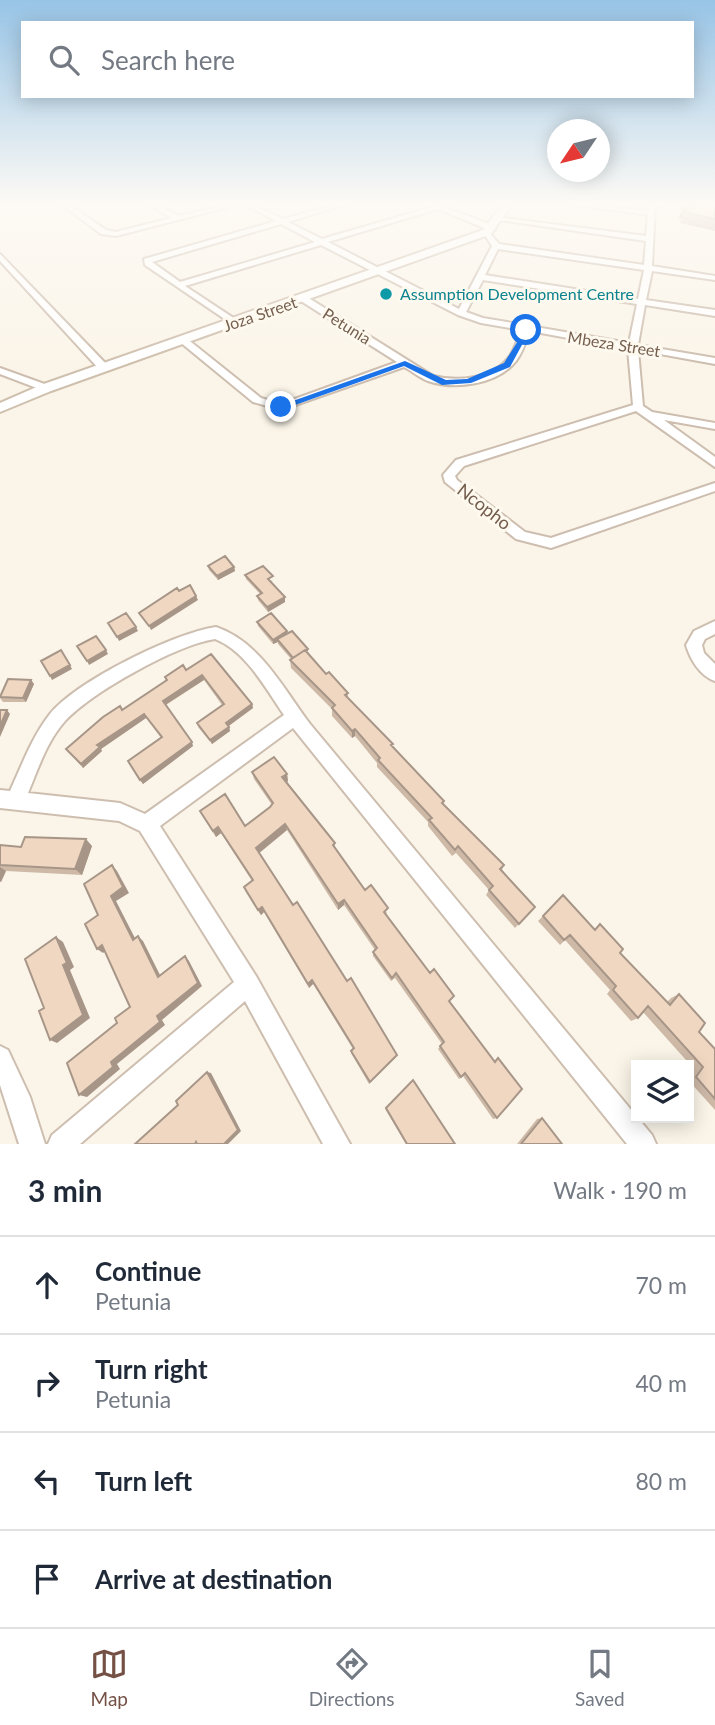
<!DOCTYPE html>
<html lang="en">
<head>
<meta charset="utf-8">
<style>
  :root { --surface:#fff; --page:#f6f6f7; --text:#1f2937; --muted:#747a83; --line:#e0e1e3; --accent:#745045 }
  body { margin:0; font-family:Lato,sans-serif; background:var(--page); color:var(--text) }
  .controls { position:absolute; right:21px; bottom:21px; display:grid; overflow:hidden; border-radius:0px; box-shadow:0 4px 18px #0003 }
  .controls button { width:63px; height:63px; display:grid; place-items:center; padding:0; border:0; border-bottom:2px solid var(--line); background:var(--surface); color:var(--text); font:35px sans-serif }
  .compass { position:absolute; left:547px; top:119px; width:63px; height:63px; border-radius:50%; background:var(--surface); box-shadow:0 4px 18px #0003; rotate:235deg }
  .stop { position:absolute; width:21px; height:21px; margin:-16px; border:5px solid #1a73e8; border-radius:50%; background:#fff }
  .stop.end { background:#1a73e8; border-color:#fff; box-shadow:0 2px 7px #0008 }
  .list { margin:0; padding:0; list-style:none }
  h2 { display:flex; justify-content:space-between; align-items:center; height:91px; margin:0; padding:0 28px; font-size:30px }
  h2 small { font-size:23px; font-weight:400; color:var(--muted) }
  .list li { display:grid; grid-template-columns:46px 1fr auto; gap:21px; align-items:center; box-sizing:border-box; height:98px; padding:0 28px; border-top:2px solid var(--line) }
  .list b { display:block; font-size:26px; white-space:nowrap }
  .list p { margin:0; font-size:23px; white-space:nowrap; color:var(--muted) }
  .list em { font-size:23px; font-style:normal; color:var(--muted) }
  .icon { flex:none; width:38px; height:38px; fill:none; stroke:currentColor; stroke-width:2; stroke-linecap:round; stroke-linejoin:round }
  .map { position:relative; flex:none; width:715px; height:1144px; overflow:hidden }
  .search { position:absolute; background:var(--surface); box-shadow:0 4px 18px #0003; left:21px; right:21px; top:21px; height:77px; display:flex; align-items:center; gap:18px; box-sizing:border-box; padding:0 24px; border-radius:0px; color:var(--muted); font-size:26px }
  .sheet { height:483px; background:var(--surface) }
  nav { display:flex; justify-content:space-around; align-items:center; box-sizing:border-box; height:98px; border-top:2px solid var(--line); background:var(--surface); font-size:19px; color:var(--muted) }
  nav a { display:grid; justify-items:center; gap:4px }
  nav .on { color:var(--accent) }
  .map>svg:first-child { display:block }
</style>
</head>
<body>
<div class="map">
<svg width="715" height="1144" viewBox="0 0 715 1144">
  <rect width="100%" height="100%" fill="#fbf5e9"/>
  <g fill="none" stroke-linecap="round" stroke-linejoin="round">
    <defs>
      <path id="lane" d="M652 204 682 208"/>
      <path id="street" d="M61 204H68L106 230 116 232 171 218 149 204H156L179 216 230 204H240L116 236 101 234Z
        M244 204H251L283 219 338 204H347L288 222 322 239 432 207 428 204H436L495 226V230H489L438 209 328 242 459 309 492 246 483 232 487 230 499 244 644 265 646 241 499 220 497 217 646 236 648 215 569 204H587L648 211 649 204H655L652 266 715 276V280L652 271 646 300 715 310V316L645 305 638 345 715 358V364L638 350 643 406 652 412 715 423V429L664 420 715 457V467L636 411 464 466 455 476 457 480 525 532 551 538 715 483V491L551 548 516 539 445 482 443 475 456 460 633 405 628 349 530 331C526 342 522 353 516 361 497 385 455 390 428 381 420 378 412 371 404 367L281 410 253 402 180 342V338H186L261 398 281 404 397 362 301 301V297H307L433 376C458 382 494 379 510 356 515 348 518 338 522 330L481 323 458 315 321 245 185 286 238 321 240 323 235 326 145 265 144 259 276 221ZM281 224 315 242 180 282 152 262ZM498 249 644 270 638 299 485 275ZM483 280 637 304 629 343 483 318 466 312Z
        M0 254 108 366V370H100L0 261Z
        M0 368 50 386 51 388 46 391 42 390 0 374Z
        M715 621V634L705 639 702 645 704 653 715 664V681C700 676 690 659 686 645L694 631Z
        M216 627C260 642 283 688 310 724L652 1135 656 1144H627L293 728 160 826 256 976 350 1144H323L245 1001 80 1144H48L52 1135 234 982 140 831 119 821 0 808V790L10 791C22 765 32 737 50 714 77 681 174 633 216 627ZM215 639C246 651 266 689 284 715L145 814 120 803 28 793C38 769 47 741 65 721 92 692 176 645 215 639Z
        M0 1046 8 1050 30 1097 45 1144H19L0 1085Z"/>
      <path id="secondary" d="M503 204H512L491 234 51 391 0 412V403L41 385 483 230Z"/>
    </defs>
    <!-- lane casing -->
    <use href="#lane" stroke="#cdbeaf" stroke-width="5"/>
    <!-- street casing -->
    <use href="#street" stroke="#cdbeaf" stroke-width="4"/>
    <!-- secondary casing -->
    <use href="#secondary" stroke="#cfbfad" stroke-width="4"/>
    <!-- lane -->
    <use href="#lane" stroke="#fff" stroke-width="3.5"/>
    <!-- street -->
    <use href="#street" fill="#fff" fill-rule="evenodd"/>
    <!-- secondary -->
    <use href="#secondary" fill="#fff" fill-rule="evenodd"/>
  </g>
  <!-- wall -->
  <path fill="#ceb9a7" d="M686 204H715V231L680 223 682 218 679 219 682 208 687 204Z
    M208 566 234 567 235 571 218 580 209 570Z
    M245 575 273 581 271 582 285 602 268 612 258 600 257 596 260 594 246 579Z
    M257 622 287 633 308 649V654L326 674 348 693V699L444 801 443 805 504 865 502 870 535 907 515 928 486 895 489 890 456 853 452 856 428 826V822L377 767V763L355 736 352 738 332 716V709L291 668 290 660 291 659 278 644V642L273 644 258 626Z
    M211 654 252 704 253 708 229 726 230 731 212 744 198 727 197 723 222 705 204 680 166 705 193 746 143 784 128 761 161 738 146 718 101 749 102 751 83 768 66 749 166 681 165 677 186 670Z
    M31 680 34 684 26 702H3L0 698V696Z
    M252 772 287 774 288 781 287 782 335 843V848L365 890 387 913 386 914 494 1061 498 1058 497 1118 493 1119 463 1076 459 1079 438 1049 442 1044 395 978 391 981 373 956V952L375 950 344 905 338 910 287 830 259 853 396 1057 369 1084 351 1053V1051L353 1049 313 984 309 988 264 912 261 915 246 892 244 887 252 881 221 833 216 837 200 811 245 826 270 807 272 805 254 779Z
    M0 845 21 847 92 846 82 875 6 871 1 882H0Z
    M543 916 594 930 600 924 620 953 667 1002 671 998 679 994 699 1032 715 1049V1110L689 1081V1076L694 1069 643 1012 638 1018 631 1021 607 994 610 990 565 940 560 945 538 921Z
    M413 1080 455 1144H406L385 1109Z
    M542 1118 562 1144H517L537 1119Z"/>
  <!-- shaded-wall -->
  <path fill="#a79688" d="M682 208H688L684 212 682 218 679 219Z
    M234 567 235 571 218 580 217 576Z
    M196 596 198 600 151 630 149 626Z
    M285 597V602L268 612 267 607Z
    M136 627 138 631 119 641 117 637Z
    M287 631 288 635 277 639 278 642 273 644V640Z
    M106 650 108 654 89 665 87 661Z
    M70 665 72 669 52 680 50 676Z
    M202 675 204 680 165 705 163 701Z
    M31 680 34 684 26 702 23 698Z
    M252 704 253 708 227 727 226 723Z
    M7 710 10 714 0 737V726Z
    M144 714 146 718 101 749 102 751 83 768 81 764 97 745Z
    M229 727 230 731 212 744 210 740Z
    M355 729V736L352 738V731Z
    M192 742 193 746 143 784 140 780Z
    M287 774 288 781 284 784 282 777Z
    M285 824 287 830 258 854 256 848Z
    M218 827 221 833 216 837 213 831Z
    M86 839 92 846 82 875 75 869Z
    M112 865 117 871 129 893 116 901 138 944 133 940 111 896Z
    M0 867 6 871 1 882 0 881Z
    M344 900V905L338 910V904Z
    M262 907 264 912 261 915 258 910Z
    M138 936 143 941 163 981 158 977Z
    M56 937 63 942 74 967 70 970 90 1018 57 1043 50 1040 63 965Z
    M102 945 108 949 103 953 97 949Z
    M185 956 189 961 202 986 162 1020 165 1025 117 1064 120 1069 87 1097 79 1095 157 1016Z
    M312 980 313 984 309 988 308 984Z
    M207 1072 211 1073 241 1131 228 1144H224Z"/>
  <!-- building -->
  <path fill="#efd7c2" stroke="#a79688" stroke-width="2" d="M687 204H715V219L684 212 688 208H682Z
    M225 556 234 567 217 576 208 566Z
    M263 566 273 576 268 579 285 597 267 607 257 596 262 593 245 575Z
    M190 585 196 596 149 626 139 613 177 588 179 591Z
    M126 613 136 627 117 637 108 623Z
    M271 613 287 631 273 640 257 622Z
    M292 631 308 649 306 651 305 650 293 658 277 639Z
    M96 636 106 650 87 661 77 646Z
    M61 650 70 665 50 676 41 661Z
    M305 650 326 674 329 672 348 693 345 695 393 744 391 745 444 801 442 803 504 865 500 869 535 907 519 924 489 890 493 886 458 846 455 850 429 820 432 818 378 760 380 758 355 729 352 731 332 708 335 705 290 660Z
    M211 654 252 704 226 723 229 727 210 740 197 723 224 704 202 675 163 701 192 742 140 780 128 761 162 737 144 714 97 745 100 747 81 764 66 749 103 717 120 706 122 710 167 680 165 677 183 665 186 670Z
    M8 679 31 680 23 698 0 697Z
    M0 710H7L0 726Z
    M274 757 287 774 282 777 335 843 333 845 365 890 371 885 388 908 384 912 430 973 434 969 454 996 449 1001 495 1062 498 1058 522 1089 497 1118 465 1073 461 1077 440 1046 444 1042 396 973 392 978 373 952 377 948 344 900 338 904 285 824 256 848 293 905 297 902 347 981 351 978 397 1055 370 1082 351 1051 354 1048 312 980 308 984 262 907 258 910 244 887 253 880 218 827 213 831 200 811 225 794 245 826 270 807 273 803 252 772Z
    M25 837 86 839 75 869 0 865V845L21 847Z
    M112 865 123 887 111 896 133 940 138 936 158 977 185 956 198 983 157 1016 160 1022 111 1062 113 1067 79 1095 67 1063 117 1023 115 1018 130 1007 102 945 97 949 85 924 98 915 84 884Z
    M563 895 595 930 600 924 623 949 620 953 670 1005 679 994 705 1023 699 1032 715 1049V1099L696 1077 703 1067 648 1006 638 1018 613 990 616 986 570 935 564 940 543 916Z
    M56 937 67 963 63 965 83 1015 50 1040 39 1011 44 1008 25 959Z
    M207 1072 238 1130 224 1144H197L196 1142 195 1144H135L178 1105 176 1101Z
    M413 1080 455 1144H407L386 1108Z
    M542 1118 562 1144H521Z"/>
  <!-- sky -->
  <linearGradient id="sky" x2="0" y2="1"><stop stop-color="#97c4e6"/><stop offset="0.56" stop-color="#fdfaf5"/><stop offset="1" stop-color="#fdfaf5" stop-opacity="0"/></linearGradient>
  <rect width="715" height="364" fill="url(#sky)"/>
  <!-- route -->
  <path fill="#1a73e8" d="M526 328 530 330 510 367 471 383 442 385 404 366 284 409 276 407 405 361 446 380 467 379 504 363Z"/>
  <!-- markers -->
  <circle fill="#0f9aa8" stroke="#fef9ef" stroke-width="2.5" cx="386" cy="294" r="7"/>
  <g text-anchor="middle" stroke-width="6" stroke-linejoin="round" paint-order="stroke">
    <!-- far-culture labels -->
    <g font-size="16" fill="#0d838f" stroke="#fef9ef" text-anchor="start">
      <text x="400" y="300">Assumption Development Centre</text>
    </g>
    <!-- far-street labels -->
    <g font-size="16" fill="#745e4e" stroke="#fef9ef">
      <text transform="translate(260 314) rotate(-19)" y="6">Joza Street</text>
      <text transform="translate(347 326) rotate(32)" y="6">Petunia</text>
      <text transform="translate(614 344) rotate(9)" y="6">Mbeza Street</text>
    </g>
    <!-- street labels -->
    <g font-size="18" fill="#745e4e" stroke="#fef9ef">
      <text transform="translate(484 507) rotate(38)" y="6">Ncopho</text>
    </g>
  </g>
</svg>
<div class="controls">
<button><svg class="icon" aria-label="layers" viewBox="0 0 24 24"><path d="M12 4l9 5-9 5-9-5zM3 14l9 5 9-5"/></svg></button>
</div>
<svg class="compass" viewBox="-18 -18 36 36"><path d="M0-13l5 13h-10z" fill="#e53935"/><path d="M0 13l5-13h-10z" fill="#747a83"/></svg>
<div class="stop" style="left:526px;top:330px"></div>
<div class="stop end" style="left:281px;top:407px"></div>
<div class="search"><svg class="icon" aria-label="search" viewBox="0 0 24 24"><circle cx="10" cy="10" r="6"/><path d="M15 15l6 6"/></svg>Search here</div>
</div>
<section class="sheet">
<h2>3 min<small>Walk · 190 m</small></h2>
<ul class="list">
<li><svg class="icon" aria-label="ahead" viewBox="0 0 24 24"><path d="M12 20V5M6 11l6-6 6 6"/></svg><div><b>Continue</b><p>Petunia</p></div><em>70 m</em></li>
<li><svg class="icon" aria-label="right" viewBox="0 0 24 24"><path d="M7 20v-9h11M14 6l5 5-5 5"/></svg><div><b>Turn right</b><p>Petunia</p></div><em>40 m</em></li>
<li><svg class="icon" aria-label="left" viewBox="0 0 24 24"><path d="M17 20v-9H6M10 6l-5 5 5 5"/></svg><div><b>Turn left</b></div><em>80 m</em></li>
<li><svg class="icon" aria-label="arrive" viewBox="0 0 24 24"><path d="M6 21V4h12l-3 4 3 4H6"/></svg><div><b>Arrive at destination</b></div></li>
</ul>
</section>
<nav>
<a class="on"><svg class="icon" aria-label="map" viewBox="0 0 24 24"><path d="M3 6l6-2 6 2 6-2v14l-6 2-6-2-6 2zM9 4v14M15 6v14"/></svg>Map</a>
<a><svg class="icon" aria-label="directions" viewBox="0 0 24 24"><path d="M12 3l9 9-9 9-9-9zM9 14v-3h6M13 9l2 2-2 2"/></svg>Directions</a>
<a><svg class="icon" aria-label="saved" viewBox="0 0 24 24"><path d="M7 4h10v16l-5-4-5 4z"/></svg>Saved</a>
</nav>
</body>
</html>
